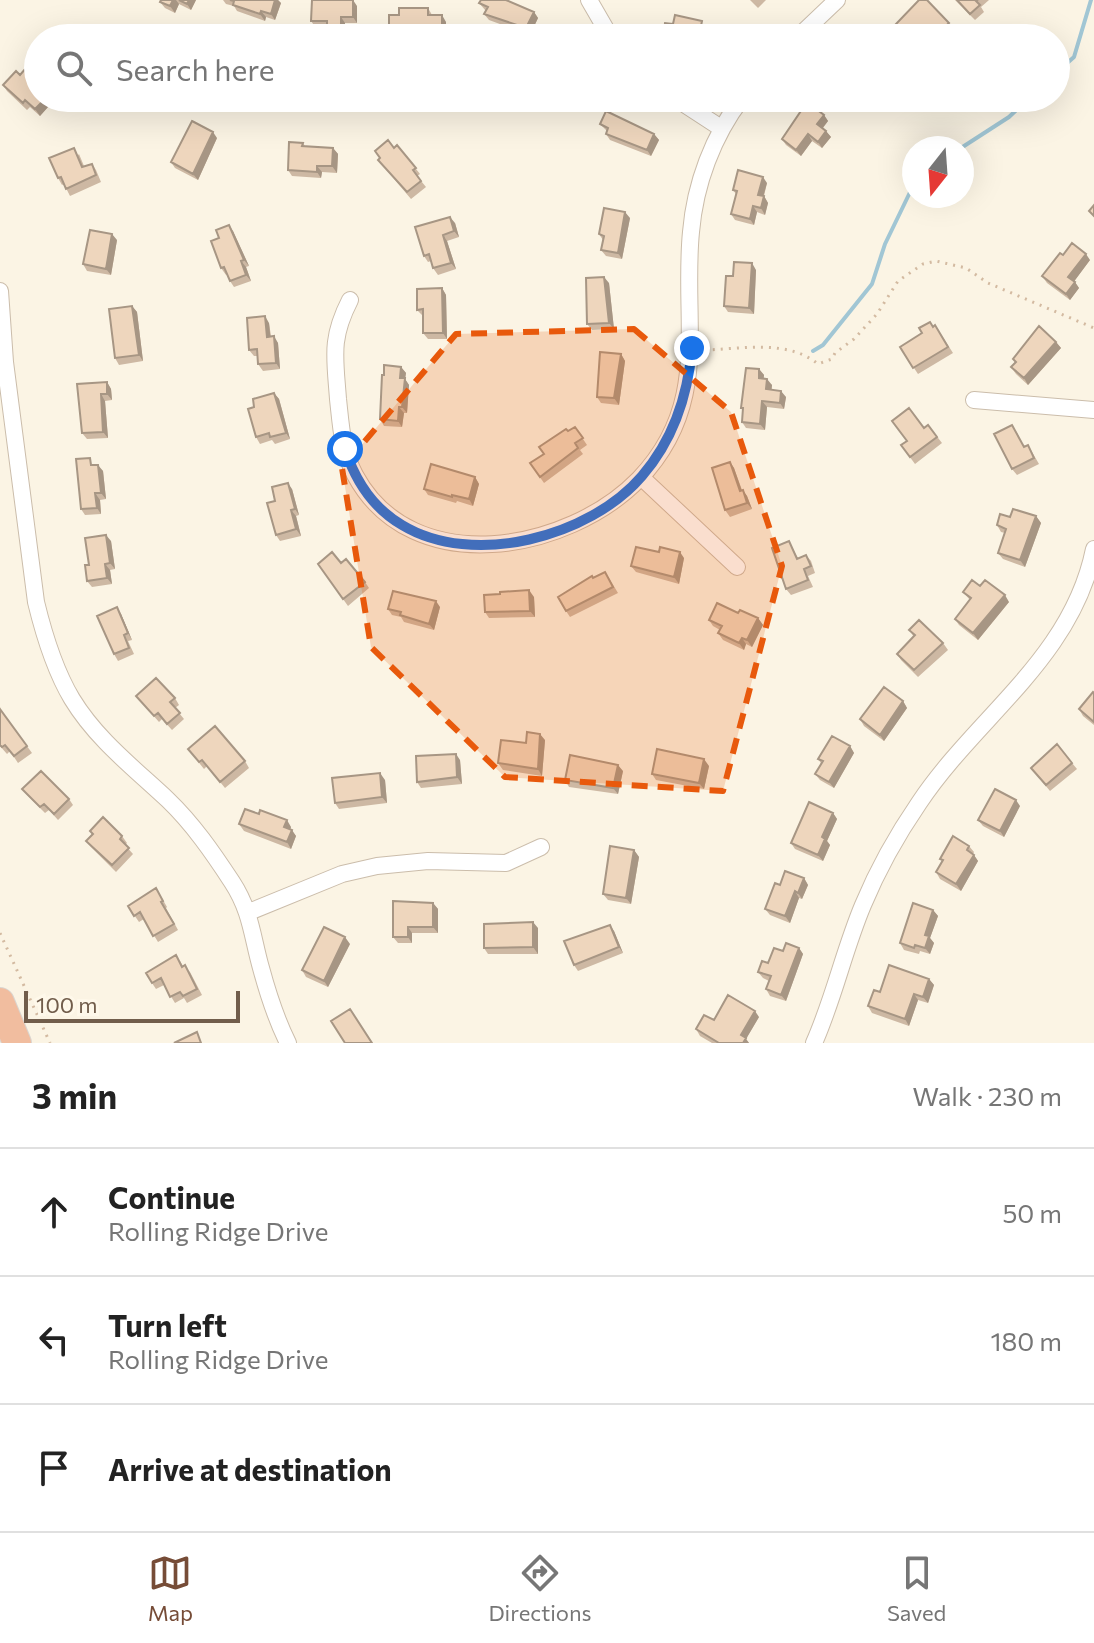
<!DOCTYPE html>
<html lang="en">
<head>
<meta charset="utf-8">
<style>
  :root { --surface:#fff; --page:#f2f2f2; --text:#222; --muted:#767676; --line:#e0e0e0; --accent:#764c37 }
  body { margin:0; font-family:Commissioner,sans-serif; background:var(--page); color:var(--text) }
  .compass { position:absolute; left:902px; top:136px; width:72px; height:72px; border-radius:50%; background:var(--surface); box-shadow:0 8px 32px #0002; rotate:197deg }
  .scale { position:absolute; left:24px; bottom:20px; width:216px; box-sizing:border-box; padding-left:8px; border:4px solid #715d4b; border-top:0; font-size:22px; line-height:28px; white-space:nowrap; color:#715d4b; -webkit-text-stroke:6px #fef8ea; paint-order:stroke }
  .stop { position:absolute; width:24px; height:24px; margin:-18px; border:6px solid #1a73e8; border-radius:50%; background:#fff }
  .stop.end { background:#1a73e8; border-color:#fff; box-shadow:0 2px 8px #0008 }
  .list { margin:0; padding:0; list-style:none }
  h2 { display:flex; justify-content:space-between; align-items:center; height:104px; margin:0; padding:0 32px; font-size:34px }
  h2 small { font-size:26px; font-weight:400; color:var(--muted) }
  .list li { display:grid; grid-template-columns:52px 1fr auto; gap:24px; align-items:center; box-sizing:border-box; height:128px; padding:0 32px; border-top:2px solid var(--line) }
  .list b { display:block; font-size:30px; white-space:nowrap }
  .list p { margin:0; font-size:26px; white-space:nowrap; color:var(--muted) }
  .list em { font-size:26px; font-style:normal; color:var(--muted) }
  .icon { flex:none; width:44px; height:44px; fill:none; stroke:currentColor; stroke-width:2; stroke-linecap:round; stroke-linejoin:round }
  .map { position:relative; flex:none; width:1094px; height:1043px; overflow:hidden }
  .search { position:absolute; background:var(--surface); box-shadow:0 8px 32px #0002; left:24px; right:24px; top:24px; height:88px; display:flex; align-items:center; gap:20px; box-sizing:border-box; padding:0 28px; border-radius:44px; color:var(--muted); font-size:30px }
  .sheet { height:488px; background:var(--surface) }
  nav { display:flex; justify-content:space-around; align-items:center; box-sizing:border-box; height:112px; border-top:2px solid var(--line); background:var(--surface); font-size:22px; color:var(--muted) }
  nav a { display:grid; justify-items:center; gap:4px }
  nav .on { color:var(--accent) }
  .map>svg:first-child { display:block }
</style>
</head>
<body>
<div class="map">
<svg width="1094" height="1043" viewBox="0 0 1094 1043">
  <rect width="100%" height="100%" fill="#fbf4e4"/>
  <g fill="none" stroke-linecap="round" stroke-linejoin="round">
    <!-- stream -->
    <path stroke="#a1c6d4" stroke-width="4" d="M1056 73 1074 57 1091 0
      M961 148 1009 117 1029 98
      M813 351 823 345 872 284 885 244 914 184"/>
    <defs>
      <path id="street" d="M589 0 611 38
        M797 38 837 0
        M675 98 721 128
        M0 291 5 362 36 602C44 635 54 669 72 699 97 740 134 768 168 800 193 824 213 853 232 882 251 911 252 936 261 968 268 994 276 1019 288 1043
        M350 300C330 339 335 357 338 399 341 426 342 451 355 475 412 581 568 552 639 479 712 403 682 322 691 232 695 184 713 136 742 98
        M974 400 1094 410
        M641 477 737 567
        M249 912 342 874 377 866 428 861 506 863 541 847
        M814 1043C834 998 844 950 863 905 878 869 897 835 919 803 977 716 1072 658 1094 549"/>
      <path id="highway" d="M0 1002 17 1043"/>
    </defs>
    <!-- street casing -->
    <use href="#street" stroke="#cbbdab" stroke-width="18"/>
    <!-- highway casing -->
    <use href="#highway" stroke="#dad5d0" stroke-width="30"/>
    <!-- path -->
    <path stroke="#d3baa1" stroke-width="3" stroke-dasharray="2 6" stroke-linecap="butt" d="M705 350C742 349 787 339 818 364L832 359 835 353 854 339 877 314 898 281 923 264 936 261 966 268 988 283 1094 328
      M0 933 50 1043"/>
    <!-- street -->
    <use href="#street" stroke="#fff" stroke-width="16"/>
    <!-- highway -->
    <use href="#highway" stroke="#f1bd9f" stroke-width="28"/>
  </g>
  <!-- wall -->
  <path fill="#cdb8a3" d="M161 0H196L191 10 179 4 175 13 165 8 160 2Z
    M223 0H278L281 3 275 20 266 17 265 21 237 11 234 6 226 4Z
    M750 0H766L758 8Z
    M955 0H989L981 7 984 12 975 20Z
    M479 3 534 12 538 18 530 35 489 20 484 14 486 11Z
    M357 6V23H345V38H329L327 34V28H316L311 21Z
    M428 8 432 15 446 22V38H393L389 33 399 15Z
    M949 23 953 29 944 38H939L934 32 926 38H908L896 24Z
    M20 75 56 98 40 116 30 107 27 110 7 91 3 85Z
    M576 98H595L584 107Z
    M824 115 828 121 823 128 831 137 822 148 812 141 801 156 786 145 782 139Z
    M600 124 654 134 659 140 651 156 610 140 606 134 607 131Z
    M217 138 198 180 175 168 171 162Z
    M303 143 305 146 333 148 338 154 337 173 322 172 321 178 292 176 288 170Z
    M397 145 420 174 417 176 426 187 411 199 378 160Z
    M79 154 84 166 92 164 96 170 101 182 70 196 64 184 62 185 58 178Z
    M767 183 764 196 768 203 765 215 757 212 754 225 735 220 731 214 736 194 733 190Z
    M630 218 622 259 606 256 601 250 603 240 599 234Z
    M455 223 459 237 447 241 456 269 438 275 433 268 431 261 428 262 424 256Z
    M233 231 249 266 246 267 251 281 234 287 230 281 227 274 226 275 221 268Z
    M117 240 111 275 87 271 83 264Z
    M1063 255 1090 260 1074 281 1079 288 1070 300 1047 283 1042 276Z
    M756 270 754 314 728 312 724 306 733 276Z
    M609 283 614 329 592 330 587 324Z
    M442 288 446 295 447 339H428L423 333V316L417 310Z
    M132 306 137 312 143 361 119 365 115 358Z
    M269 323 271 336 278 343 280 369 263 371 258 364V356H254L249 350Z
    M935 325 953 353 918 374 900 347Z
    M1056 342 1061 348 1028 385 1016 374 1011 367 1015 362 1013 359Z
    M621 354 625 361 619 405 601 403 597 397Z
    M401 367 406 373 405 379 409 385 407 413H404L402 427 384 426 380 419 384 375Z
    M759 369 764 375 763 379 772 385 771 390 786 397 784 409 767 407 765 430 746 428 742 422 743 411 741 408Z
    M107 382 111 389 112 400 105 401 108 438 87 439 82 433Z
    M274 393 279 399 290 439 275 444 272 440 260 444 256 437 254 407Z
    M928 425 942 443 915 464 901 445Z
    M575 427 587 445 580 450 583 454 544 483 530 463 544 454 568 431Z
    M1016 431 1024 447 1028 445 1039 464 1017 475 1012 469Z
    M730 462 734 468 742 490 747 496 752 509 730 517 725 510Z
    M94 464 103 471 106 499 100 500 101 514 85 515 81 509Z
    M475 477 479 484 473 506 457 501 456 503 428 495 424 489Z
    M292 489 299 515 296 516 301 536 280 541 276 535 275 501Z
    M1036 516 1041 523 1025 567 1003 559 998 553 1005 533 1001 532 997 525Z
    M111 541 115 569 110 570 112 584 92 587 87 581 89 565Z
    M789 541 798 558 806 555 811 561 815 573 808 576 813 587 791 595 786 589Z
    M684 558 679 584 636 572 631 566Z
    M341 563 365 582 369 588 348 606 318 564Z
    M593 578H609L618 593 570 617 566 611Z
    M963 592 1009 602 978 640 959 625 955 619 970 600Z
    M500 594 534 597 535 617 489 618 485 612Z
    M440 607 434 630 404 622 401 617 392 615 388 609Z
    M738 613 758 618 763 625 752 647 746 644 744 650 723 640 718 633 720 630 713 626 709 620Z
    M121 614 132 640 128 641 134 654 118 661 114 654Z
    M909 630 943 643 948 650 918 677 901 660 897 654 914 637Z
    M1094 693V725L1083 716 1079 709Z
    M136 696 175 698 179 705 175 708 184 719 172 730 162 719 159 722Z
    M903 701 907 708 884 741 864 726 860 719Z
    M0 709 32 753 18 763 10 751 7 754 0 746Z
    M545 740 542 776 503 770 498 763 526 743Z
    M850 746 854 753 834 788 820 780 815 774 821 763 818 759Z
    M188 749 245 761 249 768 225 788 207 766 204 769Z
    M460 760 462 784 421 788 417 782Z
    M1072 763 1077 769 1050 791 1031 768Z
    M709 766 704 789 656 780 652 774Z
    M623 771 618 794 569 787 565 780Z
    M385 780 387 803 339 809 335 803Z
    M22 789 69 799 73 805 58 820 49 810 45 813 27 795Z
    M1020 806 1004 837 983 826 978 820Z
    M833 813 837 819 827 841 830 845 823 861 795 849 791 843Z
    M259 814 291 827 290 829 296 836 291 849 244 831 239 824Z
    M90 831 122 836 127 843 125 845 133 854 116 872 91 847 86 841 92 834Z
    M969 846 974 852 973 854 978 861 961 891 940 879 936 872 942 862 940 859Z
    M634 850 639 857 631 904 608 900 603 894Z
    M804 878 808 885 802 899 799 898 790 923 770 915 765 909 780 885Z
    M156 888 167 907 166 908 178 930 158 942 144 919 139 922 128 906Z
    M433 903 438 909V933H412V943H398L393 937Z
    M933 910 938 916 930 938 934 943 930 954 920 951 919 954 904 950 900 943Z
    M538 928V954H488L484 948Z
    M614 931 623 953 578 971 574 965Z
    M350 944 328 987 306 977 302 970Z
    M799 948 803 954 786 1001 770 996 766 989 769 981 763 978 758 972 783 951Z
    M180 961 183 966 190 972 202 995 187 1003 184 998 175 1003 164 985 156 989 152 983Z
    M929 979 934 985 928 1003 918 1000 909 1026 872 1013 868 1006 880 992Z
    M759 1017 746 1039 749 1043H712L700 1036 696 1029 714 1020Z"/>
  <!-- shaded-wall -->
  <path fill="#a79684" d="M173 0H176L179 4 175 13 170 6Z
    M189 0H196L191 10 187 4Z
    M275 0H278L281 3 275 20 271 14Z
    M353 0 357 6V23L353 17Z
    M261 11 266 17 265 21 260 14Z
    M534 12 538 18 530 35 526 28Z
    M442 15 446 22V38L442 34Z
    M341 17 345 23V38H343L341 35Z
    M715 29 720 35 719 38H714Z
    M46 98H56L40 116 35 109Z
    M824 115 828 121 821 130 817 124Z
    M826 131 831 137 822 148 818 142Z
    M213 132 217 138 198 180 193 174Z
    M654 134 659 140 651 156 647 150Z
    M808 134 812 141 801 156 796 150Z
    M333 148 338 154 337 173 332 166Z
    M317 166 322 172 321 178 317 172Z
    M763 177 767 183 762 201 758 195Z
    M764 196 768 203 765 215 761 208Z
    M753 206 757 212 754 225 750 219Z
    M625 212 630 218 622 259 618 253Z
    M450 217 455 223 459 237 454 231Z
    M229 225 233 231 249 266 244 260Z
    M112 234 117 240 111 275 106 269Z
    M443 235 447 241 456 269 451 263Z
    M1086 254 1090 260 1073 283 1068 277Z
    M241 261 246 267 251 281 246 275Z
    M752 263 756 270 754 314 749 308Z
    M604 277 609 283 614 329 609 323Z
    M1075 282 1079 288 1070 300 1066 294Z
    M442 288 446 295 447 339 443 333Z
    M132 306 137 312 143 361 139 355Z
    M265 316 269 323 271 343 267 337Z
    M274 336 278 343 280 369 276 363Z
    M1056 342 1061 348 1028 385 1024 378Z
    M621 354 625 361 619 405 614 398Z
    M401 367 406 373 405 379 409 385 407 413 402 407 400 378Z
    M759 369 764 375 763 385 759 378Z
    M767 379 772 385 771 396 766 389Z
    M107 382 111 389 112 400 107 394Z
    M781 391 786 397 784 409 780 403Z
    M274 393 279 399 290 439 286 433Z
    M101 394 105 401 108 438 103 432Z
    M762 401 767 407 765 430 760 424Z
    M399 407 404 413 402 427 398 421Z
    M730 462 734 468 744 497 740 491Z
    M98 465 103 471 106 499 101 493Z
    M475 477 479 484 473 506 469 499Z
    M288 483 292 489 299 515 295 509Z
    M743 490 747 496 752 509 747 503Z
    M95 493 100 500 101 514 97 508Z
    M291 510 296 516 301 536 296 529Z
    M1036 516 1041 523 1025 567 1020 560Z
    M106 535 111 541 115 569 110 563Z
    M680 552 684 558 679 584 674 577Z
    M105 564 110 570 112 584 107 578Z
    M529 590 534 597 535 617 530 611Z
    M1005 595 1009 602 978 640 973 633Z
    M436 601 440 607 434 630 429 624Z
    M117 607 121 614 132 640 128 633Z
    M758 618 763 625 752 647 747 640Z
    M742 638 746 644 744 650 739 643Z
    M903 701 907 708 884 741 880 735Z
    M540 734 545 740 542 776 538 769Z
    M850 746 854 753 834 788 829 782Z
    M456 754 460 760 462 784 457 777Z
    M704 759 709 766 704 789 699 783Z
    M618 765 623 771 618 794 613 788Z
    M380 773 385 780 387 803 382 797Z
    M1016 800 1020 806 1004 837 1000 831Z
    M833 813 837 819 827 841 830 845 823 861 818 855 822 837Z
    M287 820 291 827 289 833 284 827Z
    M292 830 296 836 291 849 287 842Z
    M634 850 639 857 631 904 626 898Z
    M974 855 978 861 961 891 956 884Z
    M804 878 808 885 802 899 798 893Z
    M795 891 799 898 790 923 785 916Z
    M433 903 438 909V933L433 927Z
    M933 910 938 916 930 938 934 943 930 954 925 948V935Z
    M533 922 538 928V954L533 947Z
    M610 925 614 931 623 953 619 947Z
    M408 927 412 933V943L408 937Z
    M345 937 350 944 328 987 324 981Z
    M799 948 803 954 786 1001 781 995Z
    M929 979 934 985 928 1003 923 997Z
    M914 994 918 1000 909 1026 905 1019Z
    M755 1011 759 1017 746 1039 749 1043H743L741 1035Z"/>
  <!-- building -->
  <path fill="#eed6bd" stroke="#a79684" stroke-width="2" d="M161 0H173L170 6 160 2Z
    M179 0H189L187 4Z
    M230 0H275L271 14 261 11 260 14 233 5 234 1Z
    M312 0H353V17H341V35L327 34V21H311Z
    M481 0H506L534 12 526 28 484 14 488 7 479 3Z
    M919 0H927L949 23 937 34 929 26 913 38H909L896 24Z
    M957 0H978L976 1 980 5 970 14Z
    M399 8H428V15H442V34L398 37V32L389 33V15H399Z
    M675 15 702 21 701 26 715 29 714 38 663 37 665 23 673 24Z
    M26 68 38 80V98H46L35 109 25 100 23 103 3 85 16 71 20 75Z
    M807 102 824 115 817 124 826 131 818 142 808 134 796 150 782 139Z
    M606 111 654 134 647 150 606 134 608 128 600 124Z
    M192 121 213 132 193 174 171 162Z
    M388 140 394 148 397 145 416 168 413 170 421 181 407 192 378 160 380 158 375 151Z
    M289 142 303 143 302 146 333 148 332 166H317V172L288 170Z
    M74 148 82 167 92 164 96 175 66 189 61 177 58 178 49 158Z
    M738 170 763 177 758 195 764 196 761 208 753 206 750 219 731 214 737 191 733 190Z
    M1094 205V216L1089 211Z
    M604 208 625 212 618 253 601 250 604 236 599 234Z
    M450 217 454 231 443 235 451 263 433 268 429 254 424 256 415 227Z
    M229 225 244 260 241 261 246 275 230 281 224 267 221 268 211 241 219 238 216 230Z
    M90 230 112 234 106 269 83 264Z
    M1072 243 1086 254 1068 277 1075 282 1066 294 1042 276 1060 253 1063 255Z
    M734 262 752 263 749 308 724 306 726 276H733Z
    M604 277 609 323 587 324 586 278Z
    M442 288 443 333H423V309L417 310V289Z
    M132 306 139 355 115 358 109 309Z
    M265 316 267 337 274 336 276 363 258 364 257 349 249 350 247 318Z
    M930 322 933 327 935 325 948 347 913 368 900 347 922 333 919 328Z
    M1039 326 1056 342 1024 378 1011 367 1016 362 1013 359Z
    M600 352 621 354 614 398 597 397Z
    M384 365 401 367 400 378H405L402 407H399L398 421 380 419 382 375H384Z
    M746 368 759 369V378L767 379 766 389 781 391 780 403 762 401 760 424 742 422 743 408H741Z
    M107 382V394H101L103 432 82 433 77 384Z
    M274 393 286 433 270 437 269 433 256 437 248 409 254 407 253 399Z
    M909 408 924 428 928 425 937 437 910 457 901 445 907 441 892 421Z
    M1012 425 1024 447 1028 445 1034 458 1012 469 994 434Z
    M575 427 583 438 575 443 578 448 540 477 530 463 544 454 539 447 566 429 568 431Z
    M90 458 91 465H98L101 493H95L97 508 81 509 76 459Z
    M730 462 740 491 743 490 747 503 725 510 712 468Z
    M431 464 475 477 469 499 452 495V497L424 489Z
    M288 483 295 509 291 510 296 529 276 535 267 503 275 501 272 487Z
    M1013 509 1036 516 1020 560 998 553 1006 529 997 525 1000 514 1010 517Z
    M106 535 110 563 105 564 107 578 87 581 85 565H89L85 538Z
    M789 541 797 559 806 555 811 566 804 569 808 580 786 589 772 548Z
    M636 547 659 552 660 547 680 552 674 577 631 566Z
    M332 552 341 563 346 559 365 582 343 599 318 564Z
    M605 572 613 587 566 611 558 597 592 576 593 578Z
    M972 580 980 586 985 580 1005 595 973 633 955 619 971 598 963 592Z
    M529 590 530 611 485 612 484 595 500 594V592Z
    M393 591 436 601 429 624 400 615 401 612 388 609Z
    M717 603 738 613 740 610 758 618 747 640 742 638 739 643 718 633 722 626 709 620Z
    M117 607 128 633 124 635 129 648 114 654 97 616Z
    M919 620 943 643 914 670 897 654 915 635 909 630Z
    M156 678 175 698 170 702 180 713 167 724 158 713 154 716 136 696Z
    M884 687 903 701 880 735 860 719Z
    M1093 692 1094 693V722L1079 709Z
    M0 709 27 746 14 756 5 745 2 747 0 745Z
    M215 726 245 761 220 782 202 760 199 762 188 749Z
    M527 732 540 734 538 769 498 763 501 740 526 743Z
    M832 736 850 746 829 782 815 774 823 761 818 759Z
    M1057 744 1072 763 1046 785 1031 768Z
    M657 749 704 759 699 783 652 774Z
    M456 754 457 777 417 782 416 756Z
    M570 755 618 765 613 788 565 780Z
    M41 771 69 799 54 814 44 804 40 807 22 789Z
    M380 773 382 797 335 803 332 778Z
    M995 789 1016 800 1000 831 978 820Z
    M809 802 833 813 822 837 825 839 818 855 791 843Z
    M245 809 259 814 260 810 287 820 284 827 292 830 287 842 239 824Z
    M103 817 122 836 120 839 129 848 112 865 86 841 93 834 90 831Z
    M953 836 969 846 967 850 974 855 956 884 936 872 943 860 940 859Z
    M610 846 634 850 626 898 603 894Z
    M785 871 804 878 798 893 795 891 785 916 765 909 775 883 780 885Z
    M156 888 163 901 161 902 174 924 153 936 140 912 134 916 128 906Z
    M393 901 433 903V927H408V937H393Z
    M913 903 933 910 925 935 929 936 925 948 915 945 914 948 900 943Z
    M533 922V947L484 948V924Z
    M610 925 619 947 574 965 564 941Z
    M324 927 345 937 324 981 302 970Z
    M786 943 799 948 781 995 766 989 771 976 758 972 762 961 768 963 774 948 783 951Z
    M176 955 182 967 185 965 197 989 183 996 180 992 170 997 161 978 152 983 146 973Z
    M889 965 929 979 923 997 914 994 905 1019 868 1006 874 990 880 992Z
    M728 995 755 1011 741 1035 746 1038 743 1043H719L696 1029 704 1015 714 1020Z
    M350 1009 372 1043H345L331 1021Z
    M197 1032 201 1043H174Z"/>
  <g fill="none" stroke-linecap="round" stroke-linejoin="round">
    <!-- route -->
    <path stroke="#1a73e8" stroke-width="10" d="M345 449C355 480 373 508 402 525 473 568 590 537 642 476 673 440 688 395 692 348"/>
  </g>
  <!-- marked area -->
  <path fill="#e8590c" fill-opacity="0.2" stroke="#e8590c" stroke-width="6" stroke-dasharray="16 10" stroke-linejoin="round" d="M634 329 731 412 782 566 723 791 505 777 371 647 342 468 456 334Z"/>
</svg>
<svg class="compass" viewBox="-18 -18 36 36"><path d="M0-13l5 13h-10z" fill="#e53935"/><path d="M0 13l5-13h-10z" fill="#767676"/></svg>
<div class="scale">100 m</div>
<div class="stop" style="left:345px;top:449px"></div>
<div class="stop end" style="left:692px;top:348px"></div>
<div class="search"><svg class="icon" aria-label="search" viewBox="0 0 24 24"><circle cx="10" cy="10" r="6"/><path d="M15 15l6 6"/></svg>Search here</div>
</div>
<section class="sheet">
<h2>3 min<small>Walk · 230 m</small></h2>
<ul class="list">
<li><svg class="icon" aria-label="ahead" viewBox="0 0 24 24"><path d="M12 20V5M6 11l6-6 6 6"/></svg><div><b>Continue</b><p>Rolling Ridge Drive</p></div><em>50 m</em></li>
<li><svg class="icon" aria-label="left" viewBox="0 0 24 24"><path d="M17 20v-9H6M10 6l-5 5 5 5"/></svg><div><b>Turn left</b><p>Rolling Ridge Drive</p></div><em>180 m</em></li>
<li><svg class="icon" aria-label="arrive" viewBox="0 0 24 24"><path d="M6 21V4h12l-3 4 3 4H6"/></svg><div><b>Arrive at destination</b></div></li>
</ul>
</section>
<nav>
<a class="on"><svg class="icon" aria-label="map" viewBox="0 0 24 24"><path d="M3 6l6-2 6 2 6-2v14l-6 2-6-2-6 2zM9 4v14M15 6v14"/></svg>Map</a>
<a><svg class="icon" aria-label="directions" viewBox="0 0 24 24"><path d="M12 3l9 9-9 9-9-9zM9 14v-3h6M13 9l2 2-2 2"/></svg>Directions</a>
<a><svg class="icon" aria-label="saved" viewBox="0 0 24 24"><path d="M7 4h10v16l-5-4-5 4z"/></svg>Saved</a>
</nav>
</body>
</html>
